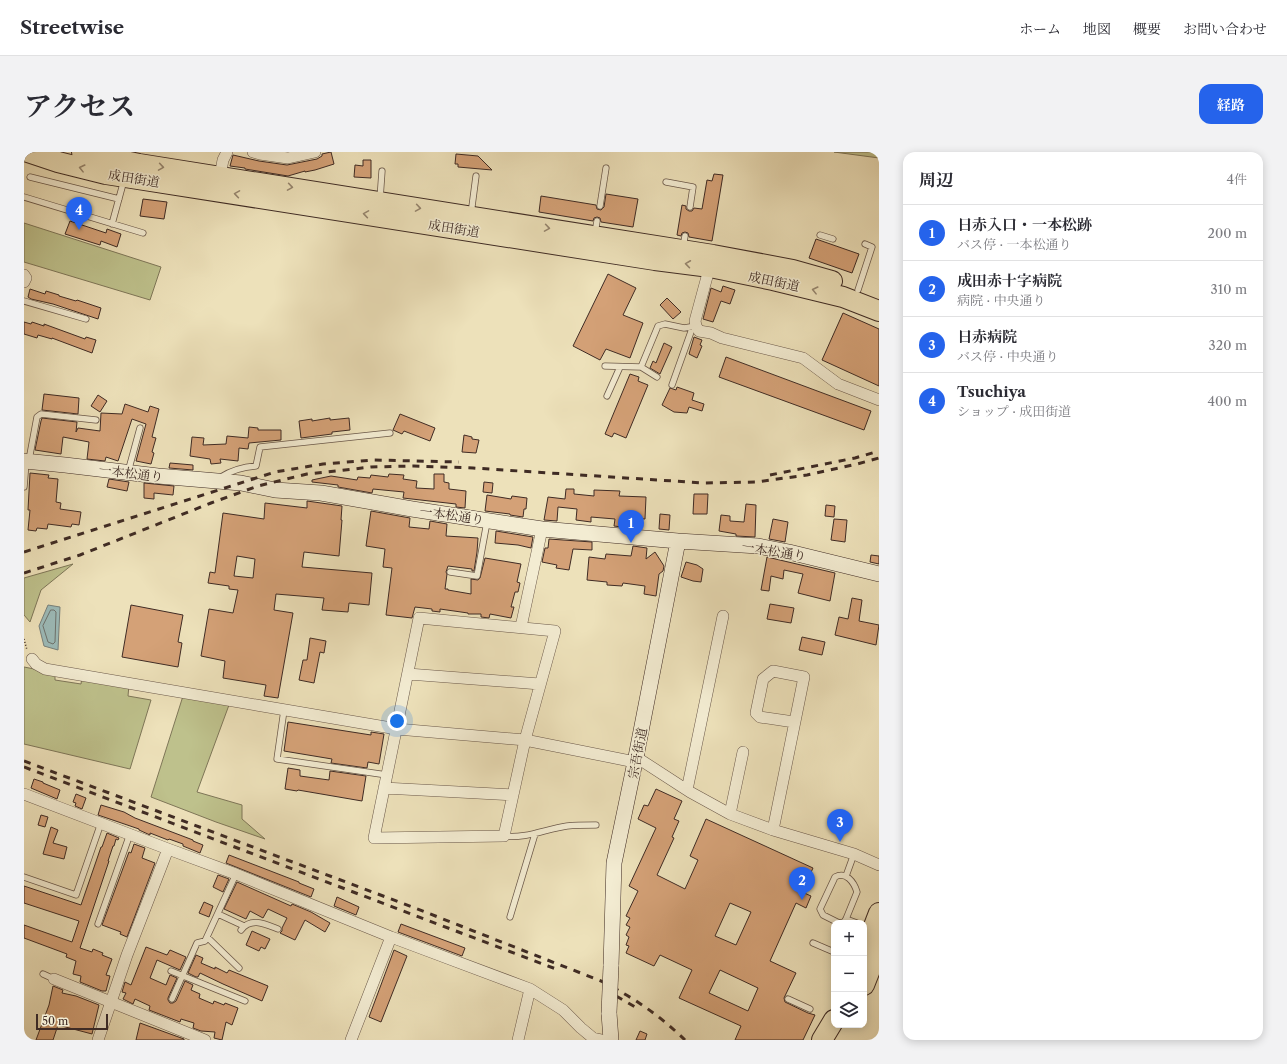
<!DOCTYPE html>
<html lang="ja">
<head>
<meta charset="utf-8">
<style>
  :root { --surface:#fff; --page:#f2f2f3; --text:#2b2b33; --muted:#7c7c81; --line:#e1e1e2; --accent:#2563eb }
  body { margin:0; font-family:"Libre Caslon Text","Noto Serif JP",serif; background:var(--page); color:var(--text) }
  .controls { position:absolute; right:12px; bottom:12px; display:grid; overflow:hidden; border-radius:8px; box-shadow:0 2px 10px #0003 }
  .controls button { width:36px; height:36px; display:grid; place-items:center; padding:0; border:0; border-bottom:1px solid var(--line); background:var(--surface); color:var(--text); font:20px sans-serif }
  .scale { position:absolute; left:12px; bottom:10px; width:72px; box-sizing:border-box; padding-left:4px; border:2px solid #3f2b24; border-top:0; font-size:11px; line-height:14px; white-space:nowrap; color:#3f2b24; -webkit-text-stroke:3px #f3ecd2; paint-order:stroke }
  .you { position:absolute; left:373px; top:569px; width:14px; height:14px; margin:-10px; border:3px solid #fff; border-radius:50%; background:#1a73e8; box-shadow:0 0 0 6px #1a73e833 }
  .badge { display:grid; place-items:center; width:26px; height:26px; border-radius:50%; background:var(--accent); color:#fff; font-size:13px; font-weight:700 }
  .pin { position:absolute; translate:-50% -33px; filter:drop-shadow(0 1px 2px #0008) }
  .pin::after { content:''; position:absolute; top:21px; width:14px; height:12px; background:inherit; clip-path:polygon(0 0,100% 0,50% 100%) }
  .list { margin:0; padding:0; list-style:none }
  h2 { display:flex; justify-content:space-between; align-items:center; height:52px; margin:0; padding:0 16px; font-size:17px }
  h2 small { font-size:13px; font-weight:400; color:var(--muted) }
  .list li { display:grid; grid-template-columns:26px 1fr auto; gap:12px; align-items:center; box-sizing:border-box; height:56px; padding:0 16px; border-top:1px solid var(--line) }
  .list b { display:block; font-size:15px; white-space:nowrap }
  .list p { margin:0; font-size:13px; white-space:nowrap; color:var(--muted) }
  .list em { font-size:13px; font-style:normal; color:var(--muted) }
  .icon { flex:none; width:22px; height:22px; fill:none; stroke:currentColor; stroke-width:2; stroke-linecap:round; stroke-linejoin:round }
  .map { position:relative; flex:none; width:855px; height:888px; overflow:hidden; border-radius:12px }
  header { display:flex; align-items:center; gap:24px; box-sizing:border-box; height:56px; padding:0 20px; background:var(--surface); border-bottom:1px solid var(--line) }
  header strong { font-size:19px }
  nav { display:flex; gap:22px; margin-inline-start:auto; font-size:14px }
  .intro { display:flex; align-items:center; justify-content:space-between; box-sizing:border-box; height:96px; padding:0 24px }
  h1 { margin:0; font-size:28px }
  .button { padding:10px 18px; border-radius:12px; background:var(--accent); color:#fff; font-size:14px; font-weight:700 }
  main { display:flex; gap:24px; padding:0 24px }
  aside { flex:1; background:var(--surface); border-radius:12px; box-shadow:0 2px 10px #0003 }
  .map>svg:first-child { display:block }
</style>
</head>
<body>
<header>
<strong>Streetwise</strong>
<nav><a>ホーム</a><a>地図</a><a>概要</a><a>お問い合わせ</a></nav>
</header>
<div class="intro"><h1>アクセス</h1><a class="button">経路</a></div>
<main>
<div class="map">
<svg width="855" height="888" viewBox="0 0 855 888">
  <rect width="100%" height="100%" fill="#ede1ba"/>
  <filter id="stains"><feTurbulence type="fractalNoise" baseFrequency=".005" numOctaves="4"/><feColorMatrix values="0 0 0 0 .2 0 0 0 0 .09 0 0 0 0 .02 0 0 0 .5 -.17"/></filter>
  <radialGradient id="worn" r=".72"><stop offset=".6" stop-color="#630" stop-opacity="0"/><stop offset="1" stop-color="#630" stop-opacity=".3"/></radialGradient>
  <!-- green -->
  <path fill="#bec18c" stroke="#7e7658" d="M810 0H855V6Z
    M0 71 137 115 126 148 0 110Z
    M49 412 17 438 6 470 0 463V426Z
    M0 515 31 521V528L57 532 58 525 105 533 104 544 127 548 106 617 0 592Z
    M159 544 205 553 173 640 218 653V667L241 687 192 670 127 645Z"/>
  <!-- water -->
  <path fill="#9cbbb9" stroke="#77817d" d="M24 453 36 455 34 498 20 494 15 474Z"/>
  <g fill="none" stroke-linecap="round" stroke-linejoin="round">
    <!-- shore -->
    <path stroke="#6e736e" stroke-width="1" d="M27 458H30L32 460 31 490 29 492 24 490 19 474Z"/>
  </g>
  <!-- building -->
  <path fill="#d4a177" stroke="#3f2b24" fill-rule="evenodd" d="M307 0 310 12 291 18 281 20V19L264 24 221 17V16L206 14 209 3 235 9 263 13 293 7 298 4V2Z
    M432 2 454 4 468 18 434 15V12H431Z
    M339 8H347V26L330 25 331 13 339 14Z
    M690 22 699 23 688 89 665 85 664 81 661 80 658 81 657 84 653 83 658 53 662 54V57L665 59H668L670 56 678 57 683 28 688 29Z
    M582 42 614 47 609 75 577 70 576 66 573 65 570 66 569 69 515 60 517 44 572 53 573 57 577 58 580 55Z
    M119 47 143 50 140 67 116 64Z
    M46 69 82 81 83 77 97 82 93 95 77 89 76 93 41 82Z
    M792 87 835 102 828 121 785 106Z
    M584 122 612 136 599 163 619 171 606 206 582 197 576 208 549 194Z
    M699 134 711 138 706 152 697 149 689 170 679 167 687 136 697 140Z
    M6 137 21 142 22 139 35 143V144L52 149 53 148 77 156 74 167 29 152 7 147 4 145Z
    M643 146 657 160 649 167 636 153Z
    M819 161 855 177V234L798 208Z
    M0 170 7 172 8 170 20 174V172L61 187 62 185 72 188 68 201 28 186V187L14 183 13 186 0 182Z
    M670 185 678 188 676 193 678 194 673 206 665 202Z
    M640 191 648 195 636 222 626 216 629 209 632 211Z
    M702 205 847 259 840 278 695 225Z
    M606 222 615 225 614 229 624 233 602 286 590 281 588 285 581 282Z
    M653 235 670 241 668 248 680 252 678 259 665 255 663 261 650 260 638 253 646 236 652 238Z
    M20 242 55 246 54 262 18 258Z
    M74 243 83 249 76 260 67 254Z
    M101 252 124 260 126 254 135 257 128 285 132 286 128 300 130 301 127 312 112 309 122 272 108 267 94 309 82 305 81 309 63 307 65 290 39 285 37 302 11 298 17 269 18 266 53 270 52 280 54 276 76 279 77 261 98 262Z
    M376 262 411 276 406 289 380 279 378 282 369 278Z
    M306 266V268L325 266 326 278 308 280V282L277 286 275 269 288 267V269Z
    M225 275 234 276V278H257V288L225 291 224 297 215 296 214 309 196 307 197 311 187 312 186 307 166 304 168 285 180 286 179 293 202 292 203 284 224 286Z
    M440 283 448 285V287L455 288 452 301 438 300Z
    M146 311 169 313V318L145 316Z
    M6 321 25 323 24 326 34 327 32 350 37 351 36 357 57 360 55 373 48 372 47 375 24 372 23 377 13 376 12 379 4 378 6 358H4Z
    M365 322 380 323 379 327 393 329 392 336 410 337V322H420V330L425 331V337L442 339 441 356 432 355V352L379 346 380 340 349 337 348 341 314 335V333L288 330V328L307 324 333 328 334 325 346 326 347 323 364 325Z
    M85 327 105 330 103 339 83 335Z
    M460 330 469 331 468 341 459 340Z
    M120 331 150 334 149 343 130 341V347L120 346Z
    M542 337H550V342L570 344V338L596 339 595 344 622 345 621 367 605 366 604 370 599 369 598 375 590 374 591 367 567 365V370L552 368 553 357 534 355 533 369 520 368 524 345 541 347Z
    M670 342H684L683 362H669Z
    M463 343 487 347 488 344 503 346 502 357H500L499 365 486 363V362L461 359Z
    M283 349 318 354 317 368H318L315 404 280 400 278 415 348 421 345 453 325 451 324 460 298 458 300 446 252 442 250 458 269 461 254 546 240 544 242 533 199 526 201 509 177 504 185 457 209 461 214 438 205 437V434L184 431 186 420 191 421 199 361 240 367 241 351 283 356ZM213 404 231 407 229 426 210 424Z
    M722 352 732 353 731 385 712 384V382L695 379 697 363 706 364V369L720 370Z
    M802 353 811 354 810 365 801 364Z
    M347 359 386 366 385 375 405 377 406 369 423 372 422 384 454 386 453 400 450 419H448V417L424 414 422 420 423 422 421 437H424V438L447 442V427L454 428 456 426 461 406 497 412 493 430 496 431 494 440H491L487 455H490L487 466 466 462 465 466 457 465V462H444V461L416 457V460L408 459V457L391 455 388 466 362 463 368 416 359 415 361 397 342 394Z
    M636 362 646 363 645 378 635 377Z
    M749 367 764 370 761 390 745 387Z
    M810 367 823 368 821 390 807 388Z
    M472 379 509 385 507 396 494 393 471 391Z
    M525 387 568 390V398L549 397 545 418 532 416 533 413 518 410 521 396H524Z
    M609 394 623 396 622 407 631 400 640 414 639 419 635 422 632 444 620 442 621 434 599 431 598 434 583 433V430L563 428 565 405 581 407 582 402 607 404Z
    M847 403 855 404V412L846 410Z
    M743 405 811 421 806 449 774 441 779 422 760 418 759 427 747 424 745 439 737 438Z
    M662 410 673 413 679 417 677 430 669 429 657 425Z
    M828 446 838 448 835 469 855 473 852 493 811 483 815 465 824 467Z
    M746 452 770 456 767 471 743 467Z
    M107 453 159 463 154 490 158 491 154 515 98 505Z
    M778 485 801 490 798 503 775 498Z
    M286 486 302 489 300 501 296 500 290 531 275 528 279 508H283Z
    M264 570 347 583V580L360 582 355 612 344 610 343 616 307 611 308 607 260 599Z
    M264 616 276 618V624L305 628 306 619 342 624 338 649 274 638 273 639 261 637Z
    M10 627 19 630V631L36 638 33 647 7 636Z
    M632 637 658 649 650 667 655 669 648 685 650 686 633 723 661 737 674 708 666 704 682 667 789 716 778 740 787 744 782 756 772 751 746 809 772 821 760 846 761 850 784 861 791 863 779 888H711L717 874 655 846 668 818 636 803 630 814 602 801 605 794 602 793 605 785 602 783 606 775 602 773 606 766 602 764 614 739 605 734 632 676 614 667 620 653 624 654ZM706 751 727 760 712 793 691 784ZM696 818 734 836 724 859 685 841Z
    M52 642 62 646 58 657 51 654 52 651 49 650Z
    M77 653 100 660 111 666 169 688V689L179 693 176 701 159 694V692L145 687 144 688 126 681V683L115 678V677L74 663Z
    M17 663 24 665 21 675 14 673Z
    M27 675 34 678 29 691 43 695 40 707 19 702Z
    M83 681 95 686 94 688 92 687 90 694H89L84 709H85L56 796 68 800 69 797 79 801 78 803 88 807 82 823 86 824 82 839H78L56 830 57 824 49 822 52 809 42 805 43 802 0 786V773L48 790 55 769 0 751V734L57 753 77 695H78Z
    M110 692 121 696 118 706 131 711 103 785 96 782 97 780 78 773 105 700 107 701Z
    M205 703 275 730V731L290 737 287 745 202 711Z
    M194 723 205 727 199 740 189 735Z
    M213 730 267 754 268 752 287 760 306 771 301 780 281 768 271 788 256 781 258 779V776L263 766 244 757 239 766 226 759 222 767 200 757Z
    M313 745 335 755 332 763 310 754Z
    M180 750 189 754 185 765 175 761Z
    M377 772 441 796 438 804 374 780Z
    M228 779 246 787 241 797 237 795 235 799 222 793Z
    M122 795 143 803 146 798 162 805 156 818 133 808 126 826 142 833 146 823 153 826 144 846V848L146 851H149L152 849 161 829 169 833 167 838 176 842 175 846 189 852 190 849 200 853 201 851 214 856 208 873 202 870 198 888 190 886 191 880 177 879 169 876 170 871 157 867 156 870 125 858 126 854 111 847 109 852 99 847 102 841 98 840 101 830 107 833Z
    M370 798 383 804 357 870 345 865Z
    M172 803 179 806 177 811 191 817V815L203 821 205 818 244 834 238 849 199 832 176 821 174 825H172L164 821Z
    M29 834 39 838 38 841 52 844 75 853 68 882 34 873 29 888H12L25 853Z
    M116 871 160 887V888H112Z
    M616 879 623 882 621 888H612Z"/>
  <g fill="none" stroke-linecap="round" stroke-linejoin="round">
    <defs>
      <path id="lane" d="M6 25 95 47
        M642 30 669 35 666 55
        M0 45 119 81
        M356 47 358 19
        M576 54 582 16
        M447 62 452 24
        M88 72 100 28
        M571 81 573 69
        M796 83 809 87
        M659 95 661 84
        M834 138 848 95 841 92
        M0 149 62 167
        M581 214 617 215 634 174 641 172 660 176 672 174
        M617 215 633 225
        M648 233 669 174
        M583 244 596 215
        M5 308 13 265 17 262 72 268
        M104 320 116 276
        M197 325C208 318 219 315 232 314L236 295 366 281
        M0 335 2 310
        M426 420 453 424 463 370
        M260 558 253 607 363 623
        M480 684C501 687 522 677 543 674 552 673 562 673 572 673
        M822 724 830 702
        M0 725 52 743 77 671
        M194 762 220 774
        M486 765 511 682
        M822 767 833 771
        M815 771 799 763 796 757 811 725C822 719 830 730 833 740L822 767 820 770 816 771
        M74 772 106 682
        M217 778C227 765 241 772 254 777
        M183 785 215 816
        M789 791 810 800
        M147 819 221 849
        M19 822 30 827
        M148 847 173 791 181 789 212 722
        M764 847 786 857"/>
      <path id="street" d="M229 0 236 2 264 6 291 0
        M196 24 199 8 203 0
        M687 110 671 169 672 174 675 179 687 181 698 186 779 206 814 232 855 248
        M0 123 2 126 0 130
        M395 466 531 479 501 588 480 684 350 686Z
        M497 475 518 377
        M8 507 12 512 21 517 373 577 501 588 611 610
        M384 522 516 532
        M612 605 666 640 706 662 749 678 830 702 855 713
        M360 636 489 643
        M663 638 699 464
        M0 642 144 697 212 722 367 785 506 837 539 858 557 876 569 886 578 888
        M706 662 719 600
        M749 678 780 525 749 519 739 527 732 561 736 565 770 570
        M30 827 181 888
        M74 888 103 803 144 697
        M327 888 367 785
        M494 888 506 837"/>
      <path id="secondary" d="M0 309 41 313 134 324 217 331 251 338 297 341 388 357 518 377 654 389 734 394 765 400 855 422
        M587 814 590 711 611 610 654 389
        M585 861 587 888"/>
      <path id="highway" d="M4 0 34 10 82 22 631 108 686 115 749 128 819 145 855 159
        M58 0 115 12 689 103 769 118 808 129
        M840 800 855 761
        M840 833 855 795
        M798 888 810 868"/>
    </defs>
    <!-- lane casing -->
    <use href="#lane" stroke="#6a584a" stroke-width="7"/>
    <!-- street casing -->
    <use href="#street" stroke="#6a584a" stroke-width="12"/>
    <!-- secondary casing -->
    <use href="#secondary" stroke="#3f2b24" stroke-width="16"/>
    <!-- highway casing -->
    <use href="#highway" stroke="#3f2b24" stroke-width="22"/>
    <!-- path -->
    <path stroke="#3f2b24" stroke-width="1.5" stroke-dasharray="1 2" stroke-linecap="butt" d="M0 487 3 498"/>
    <!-- lane -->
    <use href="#lane" stroke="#f3ecd2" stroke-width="5.5"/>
    <!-- street -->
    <use href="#street" stroke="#f3ecd2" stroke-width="11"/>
    <!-- secondary -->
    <use href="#secondary" stroke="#f3ecd2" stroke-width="15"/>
    <!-- highway -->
    <use href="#highway" stroke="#ede1ba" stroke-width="20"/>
    <!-- rail -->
    <path stroke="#3f2b24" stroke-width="3" stroke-dasharray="7 7" stroke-linecap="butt" d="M746 323 831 306 855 299
      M0 400 251 320 299 312 349 308 435 310
      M0 421 56 403 187 351 234 334 283 322 303 320 347 315 390 314 449 316 680 331 732 330 783 323 833 312 855 306
      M0 609 391 756 577 829C610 846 634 862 661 888
      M0 615 532 817
      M580 837 613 856"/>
    <defs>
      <path id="secondary-bridge" d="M585 861 587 814"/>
    </defs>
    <!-- secondary-bridge casing -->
    <use href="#secondary-bridge" stroke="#3f2b24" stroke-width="16" stroke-linecap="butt"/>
    <!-- secondary-bridge -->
    <use href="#secondary-bridge" stroke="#f3ecd2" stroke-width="15"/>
  </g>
  <!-- one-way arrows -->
  <defs><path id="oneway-chevron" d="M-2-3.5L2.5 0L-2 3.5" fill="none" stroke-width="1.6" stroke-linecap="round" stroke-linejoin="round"/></defs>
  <g stroke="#96866f">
    <use href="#oneway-chevron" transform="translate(137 15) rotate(9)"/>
    <use href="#oneway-chevron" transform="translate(58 16) rotate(-166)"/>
    <use href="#oneway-chevron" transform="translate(266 35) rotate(9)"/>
    <use href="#oneway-chevron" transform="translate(213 42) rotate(-171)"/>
    <use href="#oneway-chevron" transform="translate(394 56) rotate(9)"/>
    <use href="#oneway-chevron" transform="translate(342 62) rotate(-171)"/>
    <use href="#oneway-chevron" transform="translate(523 76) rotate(9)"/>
    <use href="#oneway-chevron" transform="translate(664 112) rotate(-172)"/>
    <use href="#oneway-chevron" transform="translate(791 138) rotate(-166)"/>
  </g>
  <g text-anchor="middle" stroke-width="3" stroke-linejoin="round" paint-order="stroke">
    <!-- street labels -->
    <g font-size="13" fill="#3f2b24" stroke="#f3ecd2">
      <text transform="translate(110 26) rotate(9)" y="5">成田街道</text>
      <text transform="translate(430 76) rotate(9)" y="5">成田街道</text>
      <text transform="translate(750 129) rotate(12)" y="5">成田街道</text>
      <text transform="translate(107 321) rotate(7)" y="5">一本松通り</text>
      <text transform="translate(428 363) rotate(8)" y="5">一本松通り</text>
      <text transform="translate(750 399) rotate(9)" y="5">一本松通り</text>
      <text transform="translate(613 601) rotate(-79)" y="5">宗吾街道</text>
    </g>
  </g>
  <rect width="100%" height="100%" filter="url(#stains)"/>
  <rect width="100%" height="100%" fill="url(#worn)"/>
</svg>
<div class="controls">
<button>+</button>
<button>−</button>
<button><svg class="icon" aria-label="layers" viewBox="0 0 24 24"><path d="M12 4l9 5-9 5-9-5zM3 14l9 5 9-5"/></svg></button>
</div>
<div class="scale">50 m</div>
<div class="you"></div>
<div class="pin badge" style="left:607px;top:391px">1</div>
<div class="pin badge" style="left:778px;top:748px">2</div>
<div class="pin badge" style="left:816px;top:690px">3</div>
<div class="pin badge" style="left:55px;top:78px">4</div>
</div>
<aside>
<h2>周辺<small>4件</small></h2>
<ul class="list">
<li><span class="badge">1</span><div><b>日赤入口・一本松跡</b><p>バス停 · 一本松通り</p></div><em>200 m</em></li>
<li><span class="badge">2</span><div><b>成田赤十字病院</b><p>病院 · 中央通り</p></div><em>310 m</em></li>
<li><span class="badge">3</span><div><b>日赤病院</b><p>バス停 · 中央通り</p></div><em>320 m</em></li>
<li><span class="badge">4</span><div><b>Tsuchiya</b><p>ショップ · 成田街道</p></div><em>400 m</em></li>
</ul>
</aside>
</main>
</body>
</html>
